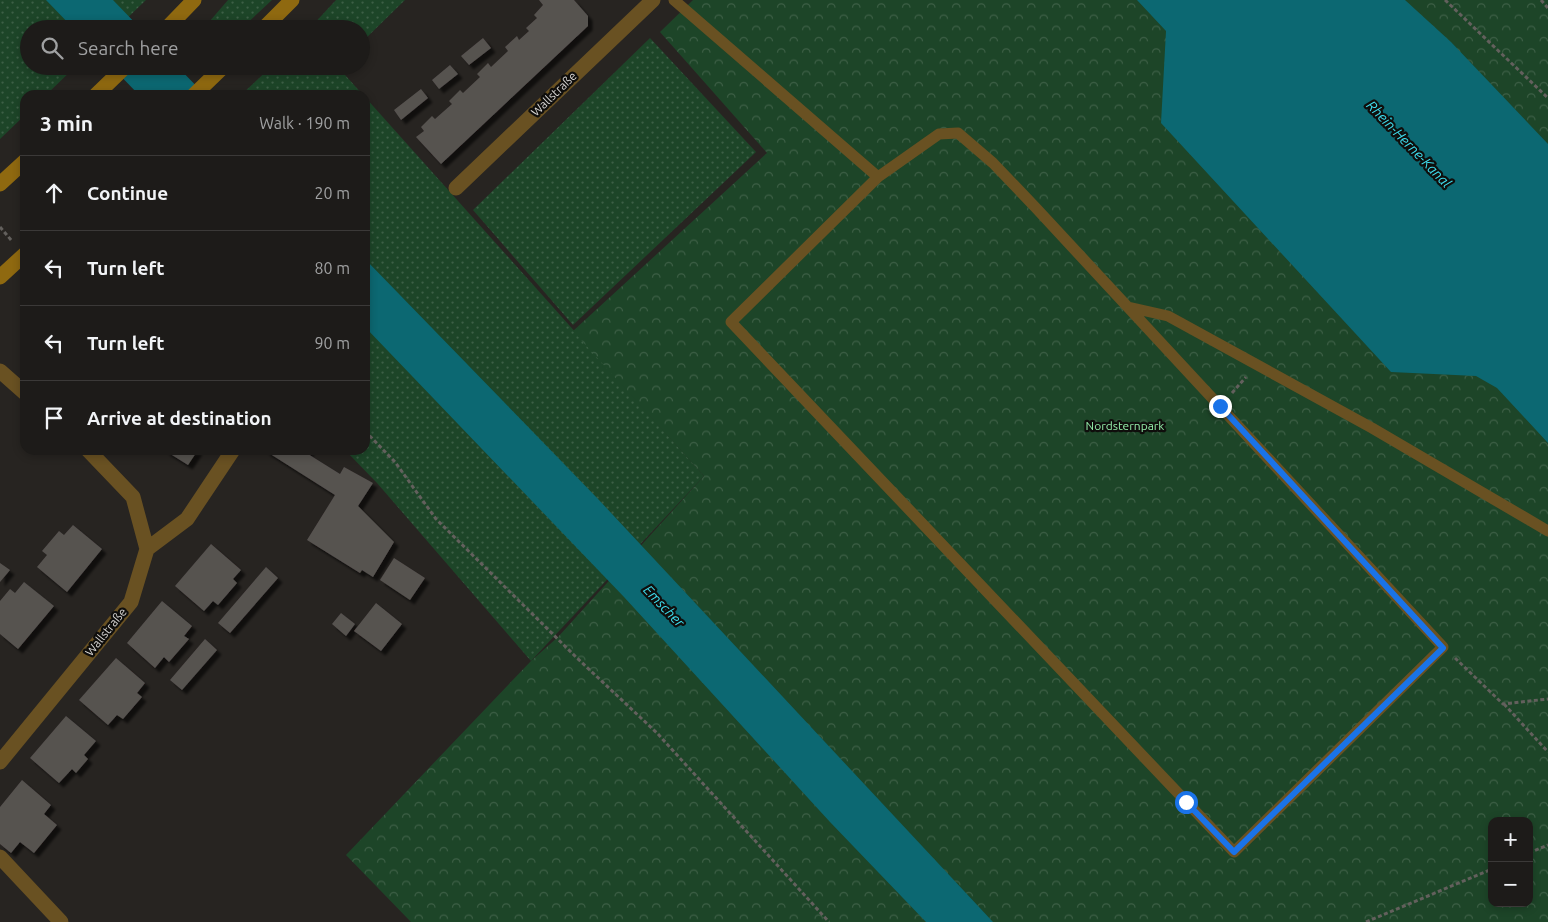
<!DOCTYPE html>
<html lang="en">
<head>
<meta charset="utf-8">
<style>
  :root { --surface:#1d1b19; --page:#2a2826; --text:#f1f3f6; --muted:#a0a1a2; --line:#3b3938 }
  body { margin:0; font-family:Ubuntu,sans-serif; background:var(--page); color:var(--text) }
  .controls { position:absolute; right:15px; bottom:15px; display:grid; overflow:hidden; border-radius:10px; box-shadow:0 2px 8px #0003 }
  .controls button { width:45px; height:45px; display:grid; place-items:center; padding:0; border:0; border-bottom:1px solid var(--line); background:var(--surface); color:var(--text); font:25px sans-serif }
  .stop { position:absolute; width:15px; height:15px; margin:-11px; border:4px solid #1a73e8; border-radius:50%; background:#fff }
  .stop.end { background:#1a73e8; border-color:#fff; box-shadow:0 1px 5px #0008 }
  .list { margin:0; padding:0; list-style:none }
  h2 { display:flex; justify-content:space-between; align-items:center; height:65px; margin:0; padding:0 20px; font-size:21px }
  h2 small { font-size:16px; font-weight:400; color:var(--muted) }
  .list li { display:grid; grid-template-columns:32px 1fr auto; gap:15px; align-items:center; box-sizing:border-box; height:75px; padding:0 20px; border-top:1px solid var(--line) }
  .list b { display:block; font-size:19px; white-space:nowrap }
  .list em { font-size:16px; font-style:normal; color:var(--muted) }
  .icon { flex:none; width:28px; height:28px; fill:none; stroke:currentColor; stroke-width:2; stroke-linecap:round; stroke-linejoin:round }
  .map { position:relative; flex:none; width:1548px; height:922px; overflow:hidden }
  .search { position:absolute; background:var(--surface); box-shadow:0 2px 8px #0003; left:20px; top:20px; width:350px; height:55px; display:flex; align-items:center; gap:12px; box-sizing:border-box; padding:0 18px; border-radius:28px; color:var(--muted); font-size:19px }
  .panel { position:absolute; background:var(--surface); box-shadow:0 2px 8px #0003; left:20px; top:90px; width:350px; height:365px; border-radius:15px }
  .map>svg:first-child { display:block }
</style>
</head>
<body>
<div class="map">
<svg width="1548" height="922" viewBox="0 0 1548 922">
  <defs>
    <pattern id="grass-dots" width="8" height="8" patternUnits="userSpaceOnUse" patternTransform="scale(1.25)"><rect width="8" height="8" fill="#1d4528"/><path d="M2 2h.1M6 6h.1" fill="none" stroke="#3d5f46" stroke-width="1.8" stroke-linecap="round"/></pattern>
    <pattern id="park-crowns" width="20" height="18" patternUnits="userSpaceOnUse" patternTransform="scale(1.25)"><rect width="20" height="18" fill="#1d4528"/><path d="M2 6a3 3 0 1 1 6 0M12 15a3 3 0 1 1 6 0" fill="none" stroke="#3d5f46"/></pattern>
    <filter id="shadow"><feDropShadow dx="4.5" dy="4.5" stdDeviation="1" flood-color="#0009"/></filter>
  </defs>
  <rect width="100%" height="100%" fill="#272421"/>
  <!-- grass -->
  <path fill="url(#grass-dots)" d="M0 0H146L116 29H29V66H76L46 95H25V115L0 139Z
    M228 0H272L241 29H203Z
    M336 0H405L361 43V29H309Z
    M650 38 756 152 573 325 473 210Z
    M272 66H337L363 95H241Z
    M365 97 704 476 531 661 377 483 345 450H365Z"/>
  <!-- park -->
  <path fill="url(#park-crowns)" fill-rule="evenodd" d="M693 0H1548V922H411L346 855 531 661 558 637 704 476 573 331 767 153 660 32ZM1492 821H1529V903H1492Z"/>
  <!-- water -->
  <path fill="#0c6872" d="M46 0H113L141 29H74Z
    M1137 0H1405L1451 42 1548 144V443L1497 388 1476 376 1391 372 1161 123 1166 31Z
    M111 66H177L205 95H139Z
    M365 259 599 500 993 922H926L830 822 624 597 365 327Z"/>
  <!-- building -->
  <path fill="#575250" filter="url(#shadow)" d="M539 0H574L588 16V26L441 164 416 137 424 131 421 127 432 116 435 119 452 104 449 101 460 90 463 93 480 77 477 74 488 63 491 67 508 51 505 47 517 36 519 40 529 31 526 28 537 18 534 15 543 5Z
    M483 38 491 48 469 65 461 56Z
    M450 65 458 74 439 89 432 80Z
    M421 89 428 98 401 120 394 110Z
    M164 450H198L188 465Z
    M264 450H310L308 454 340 474 344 467 373 483 358 506 394 542 373 577 362 570 360 573 307 540 335 495Z
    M73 525 102 549 67 592 37 567 47 555 42 551 59 531 64 535Z
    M211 544 241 570 233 579 237 583 218 605 213 601 204 611 175 586Z
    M394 558 425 578 410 600 380 580Z
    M0 563 10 570 0 582Z
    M266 567 278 578 230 633 218 623Z
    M24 582 54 606 18 649 0 634V601L10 589 15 593Z
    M162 601 192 626 184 636 189 639 169 662 164 657 155 668 127 643Z
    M376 603 402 624 381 651 354 631Z
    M341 613 355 624 346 636 332 624Z
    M205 639 217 650 182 690 170 680Z
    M116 658 145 683 137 693 142 697 123 719 117 715 108 725 79 700Z
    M66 716 96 741 84 755 88 759 76 773 72 769 59 783 30 758Z
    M22 780 51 805 44 814 57 825 34 853 20 842 11 853 0 844V807Z"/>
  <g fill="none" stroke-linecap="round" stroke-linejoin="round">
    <!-- path -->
    <path stroke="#63605d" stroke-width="3" stroke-dasharray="4 2.5" stroke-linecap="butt" d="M1445 0 1548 98
      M1541 0 1548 8
      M0 227 12 241
      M1232 393 1246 377
      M365 431 395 462 436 519 577 658 657 733 829 922
      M1455 658 1503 704 1548 699
      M1504 704 1548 752
      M1529 853 1548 845
      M1366 922 1492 869"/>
    <!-- lane -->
    <path stroke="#695122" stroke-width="11" d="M674 0 878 177
      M958 133 993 163 1036 208 1443 647 1234 852 731 322 878 177 939 134Z
      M1128 307 1168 316 1372 428 1548 531"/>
    <!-- street -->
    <path stroke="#695122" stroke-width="15" d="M456 188 653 0
      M0 371 25 393
      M88 450 133 497 147 549
      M0 762 131 602 147 549 187 519 233 450
      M0 857 61 922"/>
    <!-- secondary -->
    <path stroke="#8f6910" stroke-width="15" d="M166 29 194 0
      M263 29 292 0
      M96 95 126 66
      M194 95 224 66
      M0 184 25 161
      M0 277 25 254"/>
  </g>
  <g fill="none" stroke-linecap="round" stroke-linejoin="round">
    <!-- route -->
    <path stroke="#1a73e8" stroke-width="6" d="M1186 802 1234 852 1443 648 1220 406"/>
  </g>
  <g text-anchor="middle" stroke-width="4.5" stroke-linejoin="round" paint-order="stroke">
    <!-- street labels -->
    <g font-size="12" fill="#d8d6d4" stroke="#0f0e0c">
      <text transform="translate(554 94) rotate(-44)" y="4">Wallstraße</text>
      <text transform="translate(106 632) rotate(-51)" y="4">Wallstraße</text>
    </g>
    <!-- park labels -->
    <g font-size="12" fill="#94eda9" stroke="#0f0e0c">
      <text x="1125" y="430">Nordsternpark</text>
    </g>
    <!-- water labels -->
    <g font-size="14" font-style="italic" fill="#3eddee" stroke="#0f0e0c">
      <text transform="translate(1409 144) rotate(46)" y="5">Rhein-Herne-Kanal</text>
      <text transform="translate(664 606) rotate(46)" y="5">Emscher</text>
    </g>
  </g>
</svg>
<div class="controls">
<button>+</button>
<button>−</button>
</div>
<div class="stop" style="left:1186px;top:802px"></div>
<div class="stop end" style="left:1220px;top:406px"></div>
<div class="search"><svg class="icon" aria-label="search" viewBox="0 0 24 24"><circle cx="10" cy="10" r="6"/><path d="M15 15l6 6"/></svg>Search here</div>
<section class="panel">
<h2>3 min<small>Walk · 190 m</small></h2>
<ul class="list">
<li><svg class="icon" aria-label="ahead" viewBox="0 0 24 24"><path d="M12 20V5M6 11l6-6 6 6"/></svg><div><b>Continue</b></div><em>20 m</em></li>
<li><svg class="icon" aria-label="left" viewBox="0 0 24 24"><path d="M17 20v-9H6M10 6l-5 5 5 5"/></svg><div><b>Turn left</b></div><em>80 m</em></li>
<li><svg class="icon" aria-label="left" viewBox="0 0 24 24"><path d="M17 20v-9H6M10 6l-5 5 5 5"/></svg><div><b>Turn left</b></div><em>90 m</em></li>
<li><svg class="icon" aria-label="arrive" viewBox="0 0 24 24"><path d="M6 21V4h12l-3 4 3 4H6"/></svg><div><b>Arrive at destination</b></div></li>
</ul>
</section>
</div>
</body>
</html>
